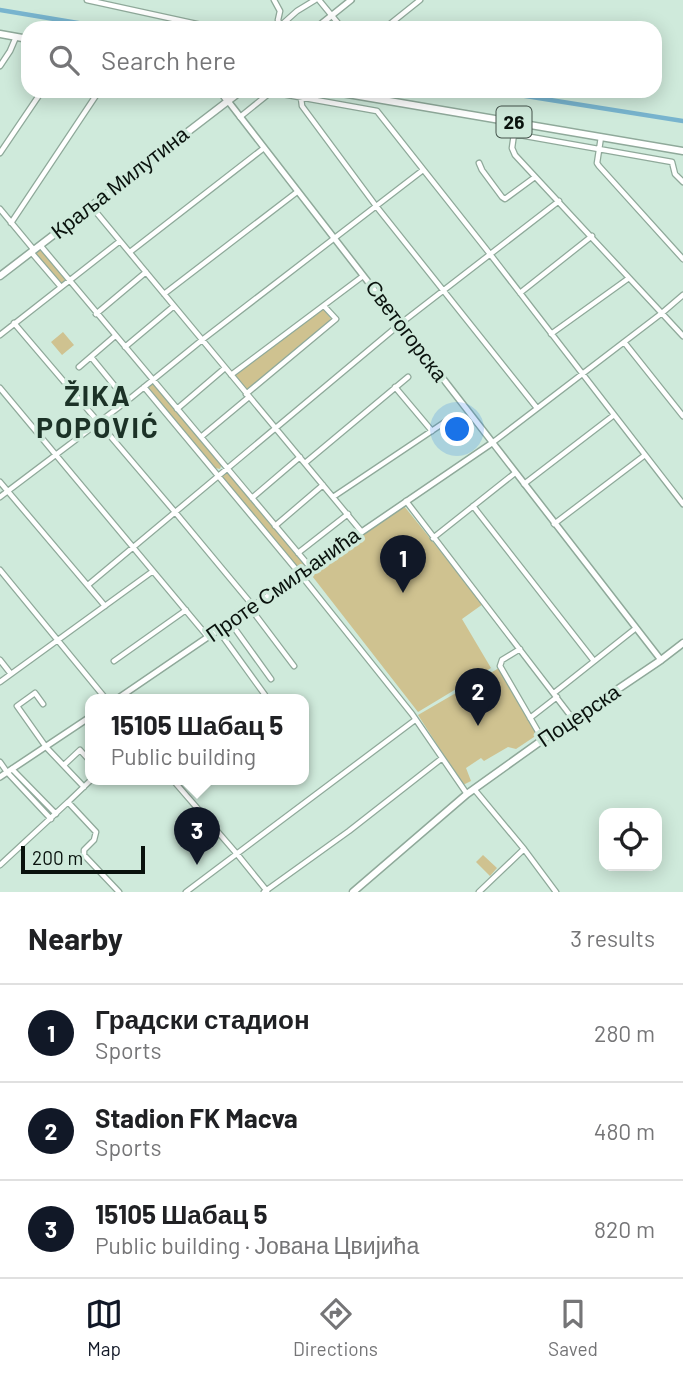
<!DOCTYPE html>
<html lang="en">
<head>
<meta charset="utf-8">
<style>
  :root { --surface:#fff; --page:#f2f2f2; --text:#202124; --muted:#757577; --line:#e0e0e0; --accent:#111827 }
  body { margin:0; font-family:Barlow,sans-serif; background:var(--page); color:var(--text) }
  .controls { position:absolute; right:21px; bottom:21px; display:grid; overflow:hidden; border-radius:14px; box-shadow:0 4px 18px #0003 }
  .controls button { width:63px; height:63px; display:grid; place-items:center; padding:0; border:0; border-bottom:2px solid var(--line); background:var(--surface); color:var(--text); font:35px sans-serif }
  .scale { position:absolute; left:21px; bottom:18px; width:124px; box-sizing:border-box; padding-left:7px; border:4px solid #09120d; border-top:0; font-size:19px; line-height:24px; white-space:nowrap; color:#09120d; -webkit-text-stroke:5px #cfeadb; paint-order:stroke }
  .you { position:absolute; left:458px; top:430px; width:24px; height:24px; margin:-18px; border:5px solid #fff; border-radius:50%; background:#1a73e8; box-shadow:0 0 0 10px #1a73e833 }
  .badge { display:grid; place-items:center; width:46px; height:46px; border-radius:50%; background:var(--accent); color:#fff; font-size:23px; font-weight:700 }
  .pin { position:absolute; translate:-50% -58px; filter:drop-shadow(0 2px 4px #0008) }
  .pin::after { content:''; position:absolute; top:37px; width:24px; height:21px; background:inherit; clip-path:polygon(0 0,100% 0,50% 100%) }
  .popup { position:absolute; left:85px; top:694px; width:224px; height:91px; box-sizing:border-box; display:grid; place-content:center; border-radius:14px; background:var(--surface); filter:drop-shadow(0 2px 5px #0005); font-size:23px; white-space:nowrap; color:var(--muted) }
  .popup b { font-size:26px; color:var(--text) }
  .popup::after { content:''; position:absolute; left:50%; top:100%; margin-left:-14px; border:14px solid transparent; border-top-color:var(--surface) }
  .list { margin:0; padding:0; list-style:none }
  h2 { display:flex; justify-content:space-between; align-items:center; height:91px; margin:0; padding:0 28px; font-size:30px }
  h2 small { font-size:23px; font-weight:400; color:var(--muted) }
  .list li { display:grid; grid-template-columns:46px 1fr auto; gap:21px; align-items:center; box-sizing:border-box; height:98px; padding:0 28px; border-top:2px solid var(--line) }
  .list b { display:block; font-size:26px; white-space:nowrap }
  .list p { margin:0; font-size:23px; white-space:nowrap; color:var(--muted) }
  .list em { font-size:23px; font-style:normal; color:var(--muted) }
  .icon { flex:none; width:38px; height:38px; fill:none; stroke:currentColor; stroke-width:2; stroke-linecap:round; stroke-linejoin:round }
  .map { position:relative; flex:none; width:683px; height:892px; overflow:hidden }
  .search { position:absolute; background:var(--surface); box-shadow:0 4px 18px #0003; left:21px; right:21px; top:21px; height:77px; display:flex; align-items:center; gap:18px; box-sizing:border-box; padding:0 24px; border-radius:21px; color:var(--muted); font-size:26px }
  .sheet { height:385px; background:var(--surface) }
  nav { display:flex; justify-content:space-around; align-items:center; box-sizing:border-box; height:98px; border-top:2px solid var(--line); background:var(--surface); font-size:19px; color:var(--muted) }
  nav a { display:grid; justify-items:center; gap:4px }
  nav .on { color:var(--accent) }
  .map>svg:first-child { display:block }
</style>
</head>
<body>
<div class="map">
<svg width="683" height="892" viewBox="0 0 683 892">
  <rect width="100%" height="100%" fill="#cfeadb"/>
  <!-- green -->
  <path fill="#cfc290" d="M39 249 42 251 65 278 64 282 61 283 58 281 37 256 36 251Z
    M321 309 324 310 332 320 248 390H247L235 377V374Z
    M63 332 74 345 62 355 51 342Z
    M152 383 221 464V466L220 469 215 468 148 388V385Z
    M225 472H227L304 564V567L300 569 297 567 222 478 221 475Z
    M404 506 483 604 462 619 491 668 418 712 309 572Z
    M499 668 537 735 516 749 508 747 484 761 481 758 466 768 471 781 463 785 418 715Z
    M483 855 497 868 490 876 476 862Z"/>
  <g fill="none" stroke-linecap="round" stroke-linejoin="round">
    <!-- canal -->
    <path stroke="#78b4ce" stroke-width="4.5" d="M0 10 108 28
      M494 91 683 121"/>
    <defs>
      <path id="minor" d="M87 0 215 28
        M274 0 280 11 278 20 280 26
        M319 0 342 28
        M278 28 297 11 315 0
        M385 28 420 0
        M0 66 10 51 16 37
        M219 91 227 101
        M301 98 302 106 376 206 537 408
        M240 117 271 92 377 111 490 254 683 504
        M508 133 672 162 675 174 683 182
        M514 134 512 148 515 155 683 336
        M601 137 597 163 599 166 683 259
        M0 153 42 91
        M479 163 482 170 502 197 505 199 535 177
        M91 206 361 531
        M0 209 34 250
        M11 223 99 91
        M40 245 310 567
        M31 252 61 287
        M130 252 264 148
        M520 293 592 236
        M164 294 297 192
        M96 314 146 272
        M14 323 175 512 254 607
        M551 334 629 278
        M0 335 120 241
        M624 342 683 416
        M125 347 174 306
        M91 357 127 401
        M79 367 115 336
        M231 375 363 276
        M144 387 300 574 412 714 467 794
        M395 387 432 431
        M0 388 208 637
        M246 394 336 319 324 306
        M177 409 225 368
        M201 437 249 397
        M492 443 662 313 683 295
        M305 463 408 377
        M0 482 105 606
        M524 484 614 415
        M0 497 127 401 202 340 423 170
        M333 497 445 422
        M252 498 300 457
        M406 501 573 719
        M473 506 594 661
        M554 524 645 455
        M275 526 323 485
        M433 538 515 473
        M298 553 348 514
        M0 570 106 699
        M88 585 400 324 559 201
        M251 609 294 666
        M230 622 271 679
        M218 630 265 695
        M520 649 502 660 500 666 543 740
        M0 660 11 674
        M114 661 186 610
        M0 682 153 571
        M554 693 636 628
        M43 704 35 693 17 706 46 747 84 787
        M530 718 557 697
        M0 762 7 772 51 819
        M64 765 80 750 90 761
        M12 769 56 814
        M92 779 68 802 96 832 94 840 84 850V855L119 892
        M172 779 237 854 267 891
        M474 789 524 849 556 892
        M0 865 68 802
        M186 892 415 720
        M264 892 349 831 441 759
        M479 892 524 849"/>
      <path id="tertiary" d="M316 28 351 0
        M228 101 661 660
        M117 699 492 443
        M0 777 90 717"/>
      <path id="secondary" d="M0 276 241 91
        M353 892 467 794 541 741 661 660 683 643"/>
      <path id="primary" d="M0 34 28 39
        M330 91 683 151
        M234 96 235 91"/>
    </defs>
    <!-- minor casing -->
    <use href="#minor" stroke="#8fa99a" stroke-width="7"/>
    <!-- tertiary casing -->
    <use href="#tertiary" stroke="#8fa99a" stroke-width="8"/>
    <!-- secondary casing -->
    <use href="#secondary" stroke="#8fa99a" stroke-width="9"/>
    <!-- primary casing -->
    <use href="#primary" stroke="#8fa99a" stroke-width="9"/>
    <!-- minor -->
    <use href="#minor" stroke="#fff" stroke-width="4.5"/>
    <!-- tertiary -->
    <use href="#tertiary" stroke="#fff" stroke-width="5"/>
    <!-- secondary -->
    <use href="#secondary" stroke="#fff" stroke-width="6"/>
    <!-- primary -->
    <use href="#primary" stroke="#fff" stroke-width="6"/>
  </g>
  <g text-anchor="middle" stroke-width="7" stroke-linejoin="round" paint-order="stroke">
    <!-- shield labels -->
    <rect fill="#cfeadb" stroke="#44534b" stroke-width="2" x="496.5" y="106.5" width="35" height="31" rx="5"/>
    <g font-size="19" font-weight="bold" fill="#09120d">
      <text x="514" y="129">26</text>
    </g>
    <!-- street labels -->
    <g font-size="21" fill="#09120d" stroke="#cfeadb">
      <text transform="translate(120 183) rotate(-38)" y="7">Краља Милутина</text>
      <text transform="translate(406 331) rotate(53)" y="7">Светогорска</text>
      <text transform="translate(283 585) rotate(-35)" y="7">Проте Смиљанића</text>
      <text transform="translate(579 716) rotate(-34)" y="7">Поцерска</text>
    </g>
    <!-- district labels -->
    <g font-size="28" font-weight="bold" letter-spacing="2" fill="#1c3227" stroke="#cfeadb">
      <text x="98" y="406">ŽIKA<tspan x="98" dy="32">POPOVIĆ</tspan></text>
    </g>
  </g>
</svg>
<div class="controls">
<button><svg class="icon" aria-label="locate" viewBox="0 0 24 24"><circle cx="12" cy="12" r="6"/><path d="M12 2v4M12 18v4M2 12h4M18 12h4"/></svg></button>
</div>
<div class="scale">200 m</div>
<div class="you"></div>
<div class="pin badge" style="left:403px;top:593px">1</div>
<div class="pin badge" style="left:478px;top:726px">2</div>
<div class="pin badge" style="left:197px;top:865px">3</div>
<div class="popup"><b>15105 Шабац 5</b>Public building</div>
<div class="search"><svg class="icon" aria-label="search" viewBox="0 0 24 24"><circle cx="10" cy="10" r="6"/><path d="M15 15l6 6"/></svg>Search here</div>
</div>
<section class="sheet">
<h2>Nearby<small>3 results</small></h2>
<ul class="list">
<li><span class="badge">1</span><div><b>Градски стадион</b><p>Sports</p></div><em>280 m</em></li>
<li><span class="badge">2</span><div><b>Stadion FK Macva</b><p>Sports</p></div><em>480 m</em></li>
<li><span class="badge">3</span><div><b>15105 Шабац 5</b><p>Public building · Јована Цвијића</p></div><em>820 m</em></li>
</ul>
</section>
<nav>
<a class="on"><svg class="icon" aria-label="map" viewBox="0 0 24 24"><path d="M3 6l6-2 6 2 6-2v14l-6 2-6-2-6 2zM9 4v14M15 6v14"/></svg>Map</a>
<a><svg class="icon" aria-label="directions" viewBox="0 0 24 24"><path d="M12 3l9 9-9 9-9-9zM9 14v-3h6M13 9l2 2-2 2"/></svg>Directions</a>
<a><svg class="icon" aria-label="saved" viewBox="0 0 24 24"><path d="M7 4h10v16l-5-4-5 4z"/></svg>Saved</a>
</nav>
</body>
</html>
